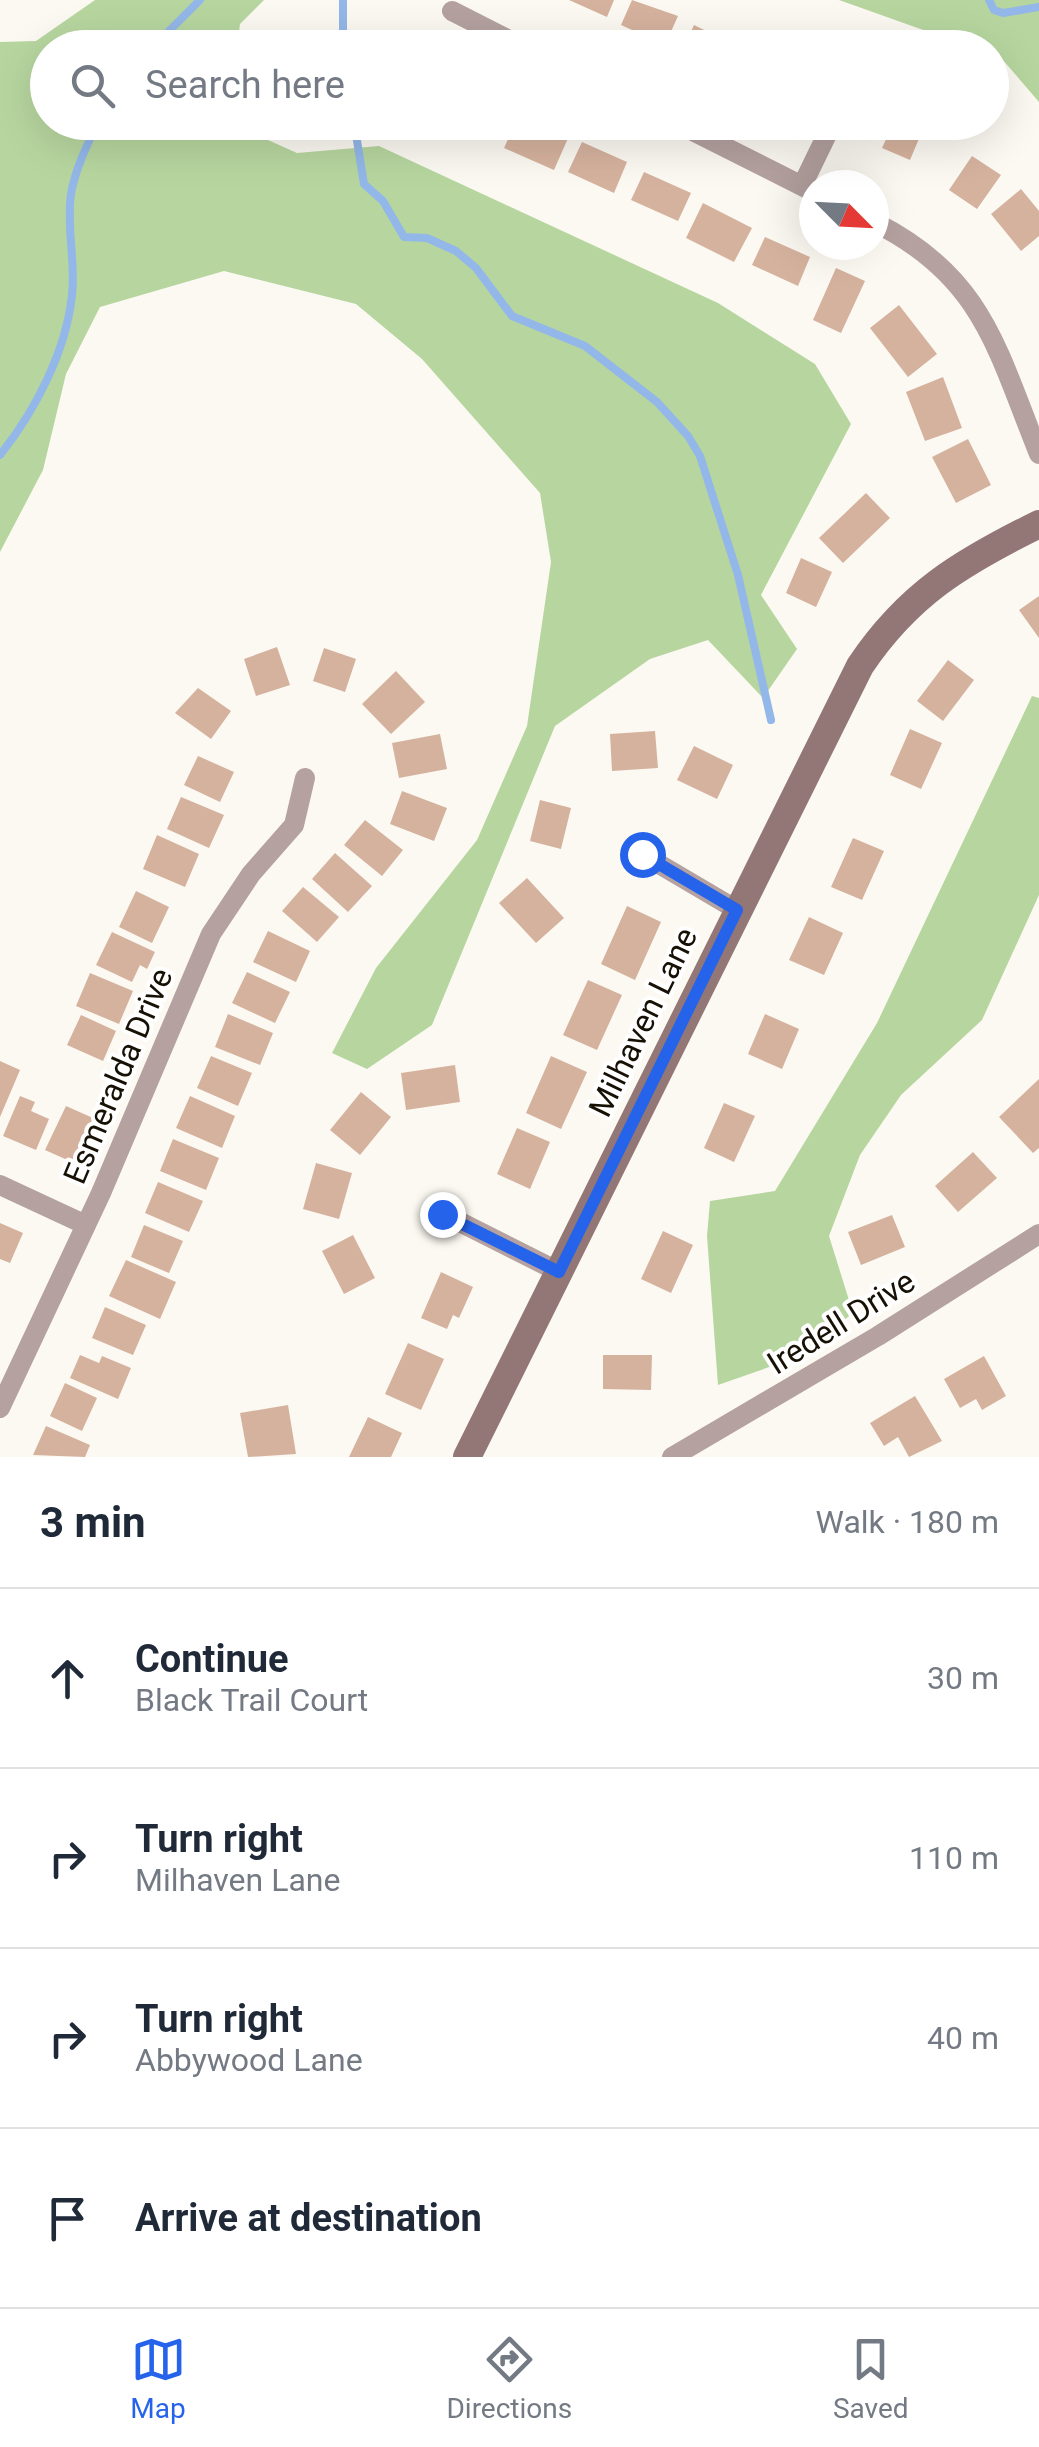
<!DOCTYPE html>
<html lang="en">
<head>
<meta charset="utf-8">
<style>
  :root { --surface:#fff; --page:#f2f2f3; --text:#1f2937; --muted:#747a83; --line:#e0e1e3; --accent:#2563eb }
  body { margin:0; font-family:Roboto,sans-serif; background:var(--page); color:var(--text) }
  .compass { position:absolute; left:799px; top:170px; width:90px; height:90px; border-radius:50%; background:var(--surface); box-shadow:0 10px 40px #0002; rotate:114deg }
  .stop { position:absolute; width:30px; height:30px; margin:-22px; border:8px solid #2563eb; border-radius:50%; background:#fff }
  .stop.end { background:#2563eb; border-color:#fff; box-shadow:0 2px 10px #0008 }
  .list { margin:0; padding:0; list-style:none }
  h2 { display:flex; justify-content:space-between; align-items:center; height:130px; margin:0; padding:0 40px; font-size:42px }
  h2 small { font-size:32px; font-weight:400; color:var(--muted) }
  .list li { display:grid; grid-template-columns:65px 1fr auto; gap:30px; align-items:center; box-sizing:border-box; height:180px; padding:0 40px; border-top:2px solid var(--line) }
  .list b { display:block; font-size:38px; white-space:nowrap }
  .list p { margin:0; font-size:32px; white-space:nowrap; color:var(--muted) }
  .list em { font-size:32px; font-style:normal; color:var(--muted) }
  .icon { flex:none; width:55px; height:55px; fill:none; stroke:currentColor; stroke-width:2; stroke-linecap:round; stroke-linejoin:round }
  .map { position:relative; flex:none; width:1039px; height:1457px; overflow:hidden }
  .search { position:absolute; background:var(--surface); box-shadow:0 10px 40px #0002; left:30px; right:30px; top:30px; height:110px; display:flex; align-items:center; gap:25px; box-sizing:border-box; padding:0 35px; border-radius:55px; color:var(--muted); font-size:38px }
  .sheet { height:850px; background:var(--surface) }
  nav { display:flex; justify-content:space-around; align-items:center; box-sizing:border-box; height:140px; border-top:2px solid var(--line); background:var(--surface); font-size:28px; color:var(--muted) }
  nav a { display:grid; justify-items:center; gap:5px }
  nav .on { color:var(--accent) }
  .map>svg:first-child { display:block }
</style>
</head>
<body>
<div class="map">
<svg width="1039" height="1457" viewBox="0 0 1039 1457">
  <rect width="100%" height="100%" fill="#fcf9f2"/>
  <!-- forest -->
  <path fill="#b7d69f" d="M95 0H264L240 24 237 47 48 48V122L240 123 241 128 297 153 379 146 718 303 815 364 851 424 761 595 797 649 763 698 708 640 650 659 555 726 432 1025 367 1069 332 1053 376 968 477 840 527 726 551 562 540 493 422 359 356 304 224 271 100 307 66 374 43 470 0 552V42L36 41Z
    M839 0H1039V102L1002 59 992 55V48L971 47Z
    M1032 696 1039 698V895L982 1020 901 1095 860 1155 829 1236 853 1313 798 1357 718 1385 707 1236 710 1201 775 1191 877 1023Z"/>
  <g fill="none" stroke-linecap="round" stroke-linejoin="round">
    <!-- stream -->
    <path stroke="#93b7e8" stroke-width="8" d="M343 0V48
      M989 0 994 10 1003 13 1039 7
      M152 48 200 0
      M354 122 364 184 383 201 404 237 427 238 456 251 476 268 512 316 585 346 657 402 688 436 700 456 738 575 771 720
      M0 455C35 411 66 352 72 295 76 261 66 228 71 194 75 170 87 145 98 122"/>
  </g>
  <!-- building -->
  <path fill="#d5b29e" d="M569 0H614L607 17Z
    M632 0 678 16 665 45 621 25Z
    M694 25 741 48H683Z
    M283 33 289 48H260L258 43Z
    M459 122H498L492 137Z
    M516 122H539L569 136 554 170 504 148Z
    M894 122H926L910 160 882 148Z
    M582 142 627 162 614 193 568 172Z
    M972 156 1001 175 977 209 949 190Z
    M644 172 691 193 678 221 631 200Z
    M1021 189 1039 211V236L1021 251 991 214Z
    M703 203 752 228 734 262 686 238Z
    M765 237 810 257 798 286 752 265Z
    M836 268 865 281 841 333 813 320Z
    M899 305 937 354 908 377 870 328Z
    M943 377 962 428 925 441 906 392Z
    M968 439 991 485 956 503 932 457Z
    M866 493 890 518 843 563 819 538Z
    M801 558 832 572 816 607 786 593Z
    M1039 596V638L1019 610Z
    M277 647 290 685 256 696 244 659Z
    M324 648 356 659 345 692 313 681Z
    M948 660 974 680 943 721 917 701Z
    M396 671 425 702 391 734 362 704Z
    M198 688 231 711 211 739 175 713Z
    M910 729 942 743 921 789 890 775Z
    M655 731 658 768 612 771 610 734Z
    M440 734 447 769 399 778 392 743Z
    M694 746 733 765 717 799 677 780Z
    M198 756 234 772 220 802 184 785Z
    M402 791 447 808 434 841 390 824Z
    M181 797 224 815 209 848 167 829Z
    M540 800 571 808 561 849 530 841Z
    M365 820 403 850 382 876 344 845Z
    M157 835 199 854 185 887 143 869Z
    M853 838 884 851 862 900 831 887Z
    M335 853 372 886 348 912 312 879Z
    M527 878 564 918 536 943 499 903Z
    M303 887 339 917 317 942 282 911Z
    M136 891 169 907 152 943 119 927Z
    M627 906 661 922 635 980 601 964Z
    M809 917 843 933 824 975 789 960Z
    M268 931 310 951 296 982 253 962Z
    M112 932 155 952 147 969 140 965 132 982 96 965Z
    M247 972 290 992 275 1023 232 1003Z
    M90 973 133 991 119 1024 76 1006Z
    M588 980 622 995 597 1050 563 1035Z
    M228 1014 273 1033 260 1065 215 1047Z
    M765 1014 799 1029 782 1069 748 1054Z
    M81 1015 116 1031 103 1061 67 1045Z
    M211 1056 252 1073 238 1106 197 1088Z
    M551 1056 587 1072 561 1129 526 1113Z
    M0 1061 20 1070 0 1117Z
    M455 1065 460 1102 406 1110 401 1073Z
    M1039 1079V1148L1033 1153 999 1117Z
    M361 1092 391 1117 360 1155 330 1130Z
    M20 1096 35 1102 31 1111 49 1119 36 1150 3 1136Z
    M190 1096 235 1116 222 1148 176 1128Z
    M724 1103 755 1116 734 1162 704 1148Z
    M66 1106 93 1118 74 1163 45 1150Z
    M517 1128 550 1142 530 1189 497 1174Z
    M173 1139 219 1158 206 1190 160 1171Z
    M973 1152 997 1178 958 1212 935 1186Z
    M316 1163 352 1173 339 1219 303 1209Z
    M158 1182 203 1201 189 1232 145 1213Z
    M892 1215 905 1247 861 1265 848 1232Z
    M0 1223 23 1233 10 1263 0 1259Z
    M144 1225 183 1241 169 1273 131 1257Z
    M663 1231 693 1245 671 1293 641 1279Z
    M353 1235 375 1278 344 1294 322 1251Z
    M126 1260 176 1282 160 1319 109 1296Z
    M441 1272 473 1287 459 1318 453 1315 447 1329 421 1318Z
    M105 1307 146 1325 133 1355 92 1338Z
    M408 1343 444 1359 421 1410 385 1394Z
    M80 1355 99 1363 102 1356 131 1368 118 1399 70 1378Z
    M603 1355H652L651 1390 603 1389Z
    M984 1356 1006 1396 982 1410 976 1399 960 1408 944 1379Z
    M65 1383 97 1398 82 1431 50 1416Z
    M915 1396 942 1441 909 1457 898 1437 884 1446 870 1423Z
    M288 1405 296 1454 248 1457 240 1413Z
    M368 1417 402 1433 391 1457H349Z
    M46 1426 90 1445 85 1457 33 1455Z"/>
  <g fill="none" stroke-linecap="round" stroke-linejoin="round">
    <!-- street -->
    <path stroke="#b4a1a0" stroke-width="20" d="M452 11 525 48
      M870 48 871 46
      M675 122 814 192
      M802 186 833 122
      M874 222C983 276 997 350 1039 454
      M642 854 737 910
      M0 1185 86 1225
      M442 1213 559 1272
      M0 1408 101 1193 211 934 251 874 294 825 305 778
      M672 1457 878 1336 1039 1234"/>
    <!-- secondary -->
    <path stroke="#927776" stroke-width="28" d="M467 1457 860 666C908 594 962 562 1039 524"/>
  </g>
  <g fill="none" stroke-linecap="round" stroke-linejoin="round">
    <!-- route -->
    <path stroke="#2563eb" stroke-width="12" d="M442 1214 559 1272 737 910 642 854"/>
  </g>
  <g text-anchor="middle" stroke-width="8" stroke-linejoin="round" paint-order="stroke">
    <!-- street labels -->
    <g font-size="32" fill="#171105" stroke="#fff">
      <text transform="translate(643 1022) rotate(-64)" y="11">Milhaven Lane</text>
      <text transform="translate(118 1076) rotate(-67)" y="11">Esmeralda Drive</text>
      <text transform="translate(841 1322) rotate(-32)" y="11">Iredell Drive</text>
    </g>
  </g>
</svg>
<svg class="compass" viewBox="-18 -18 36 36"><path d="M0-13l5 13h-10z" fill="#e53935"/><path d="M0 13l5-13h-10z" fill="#747a83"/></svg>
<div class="stop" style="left:642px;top:854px"></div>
<div class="stop end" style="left:442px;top:1214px"></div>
<div class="search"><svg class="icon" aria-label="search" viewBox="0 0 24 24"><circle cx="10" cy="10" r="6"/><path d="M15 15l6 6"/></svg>Search here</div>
</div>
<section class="sheet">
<h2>3 min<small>Walk · 180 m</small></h2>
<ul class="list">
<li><svg class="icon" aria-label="ahead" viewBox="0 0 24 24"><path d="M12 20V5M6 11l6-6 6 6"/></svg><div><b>Continue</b><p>Black Trail Court</p></div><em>30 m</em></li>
<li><svg class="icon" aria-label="right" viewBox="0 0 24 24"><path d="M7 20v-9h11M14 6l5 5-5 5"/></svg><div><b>Turn right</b><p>Milhaven Lane</p></div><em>110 m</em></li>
<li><svg class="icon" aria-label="right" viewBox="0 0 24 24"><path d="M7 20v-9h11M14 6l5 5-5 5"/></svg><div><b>Turn right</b><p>Abbywood Lane</p></div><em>40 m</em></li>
<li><svg class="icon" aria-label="arrive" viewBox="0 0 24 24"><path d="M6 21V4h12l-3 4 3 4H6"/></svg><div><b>Arrive at destination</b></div></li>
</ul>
</section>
<nav>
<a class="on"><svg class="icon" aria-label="map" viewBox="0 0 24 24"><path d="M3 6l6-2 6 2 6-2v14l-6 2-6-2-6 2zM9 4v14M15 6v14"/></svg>Map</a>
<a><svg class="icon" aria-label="directions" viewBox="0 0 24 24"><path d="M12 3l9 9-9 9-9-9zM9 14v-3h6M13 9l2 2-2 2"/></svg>Directions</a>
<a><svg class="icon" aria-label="saved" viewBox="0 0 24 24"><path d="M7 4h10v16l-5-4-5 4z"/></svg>Saved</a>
</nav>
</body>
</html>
